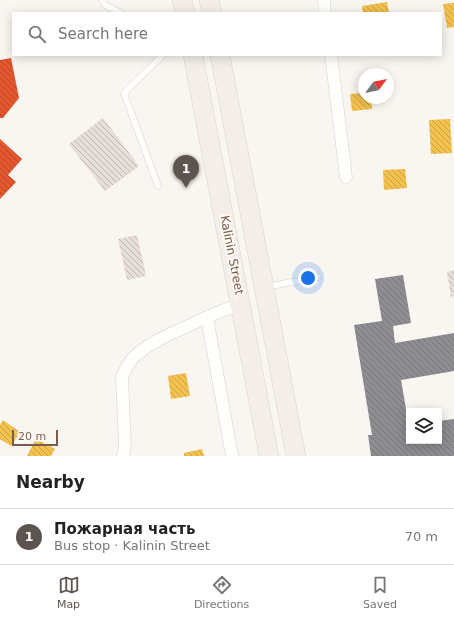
<!DOCTYPE html>
<html lang="en">
<head>
<meta charset="utf-8">
<style>
  :root { --surface:#fff; --page:#f2f2f2; --text:#222; --muted:#767676; --line:#e0e0e0; --accent:#5d544f }
  body { margin:0; font-family:"DejaVu Sans",sans-serif; background:var(--page); color:var(--text) }
  .controls { position:absolute; right:12px; bottom:12px; display:grid; overflow:hidden; border-radius:0px; box-shadow:0 2px 10px #0003 }
  .controls button { width:36px; height:36px; display:grid; place-items:center; padding:0; border:0; border-bottom:1px solid var(--line); background:var(--surface); color:var(--text); font:20px sans-serif }
  .compass { position:absolute; left:358px; top:68px; width:36px; height:36px; border-radius:50%; background:var(--surface); box-shadow:0 2px 10px #0003; rotate:58deg }
  .scale { position:absolute; left:12px; bottom:10px; width:46px; box-sizing:border-box; padding-left:4px; border:2px solid #7a5c4d; border-top:0; font-size:11px; line-height:14px; white-space:nowrap; color:#7a5c4d; -webkit-text-stroke:3px #fffaf3; paint-order:stroke }
  .you { position:absolute; left:308px; top:278px; width:14px; height:14px; margin:-10px; border:3px solid #fff; border-radius:50%; background:#1a73e8; box-shadow:0 0 0 6px #1a73e833 }
  .badge { display:grid; place-items:center; width:26px; height:26px; border-radius:50%; background:var(--accent); color:#fff; font-size:13px; font-weight:700 }
  .pin { position:absolute; translate:-50% -33px; filter:drop-shadow(0 1px 2px #0008) }
  .pin::after { content:''; position:absolute; top:21px; width:14px; height:12px; background:inherit; clip-path:polygon(0 0,100% 0,50% 100%) }
  .list { margin:0; padding:0; list-style:none }
  h2 { display:flex; justify-content:space-between; align-items:center; height:52px; margin:0; padding:0 16px; font-size:17px }
  h2 small { font-size:13px; font-weight:400; color:var(--muted) }
  .list li { display:grid; grid-template-columns:26px 1fr auto; gap:12px; align-items:center; box-sizing:border-box; height:56px; padding:0 16px; border-top:1px solid var(--line) }
  .list b { display:block; font-size:15px; white-space:nowrap }
  .list p { margin:0; font-size:13px; white-space:nowrap; color:var(--muted) }
  .list em { font-size:13px; font-style:normal; color:var(--muted) }
  .icon { flex:none; width:22px; height:22px; fill:none; stroke:currentColor; stroke-width:2; stroke-linecap:round; stroke-linejoin:round }
  .map { position:relative; flex:none; width:454px; height:456px; overflow:hidden }
  .search { position:absolute; background:var(--surface); box-shadow:0 2px 10px #0003; left:12px; right:12px; top:12px; height:44px; display:flex; align-items:center; gap:10px; box-sizing:border-box; padding:0 14px; border-radius:0px; color:var(--muted); font-size:15px }
  .sheet { height:108px; background:var(--surface) }
  nav { display:flex; justify-content:space-around; align-items:center; box-sizing:border-box; height:56px; border-top:1px solid var(--line); background:var(--surface); font-size:11px; color:var(--muted) }
  nav a { display:grid; justify-items:center; gap:2px }
  nav .on { color:var(--accent) }
  .map>svg:first-child { display:block }
</style>
</head>
<body>
<div class="map">
<svg width="454" height="456" viewBox="0 0 454 456">
  <defs>
    <pattern id="homes-back-hatch" width="6" height="6" patternUnits="userSpaceOnUse"><rect width="6" height="6" fill="#f2c14e"/><path d="M-1 5l2 2M0 0l6 6M5-1l2 2" fill="none" stroke="#c9a043"/></pattern>
    <pattern id="shops-back-hatch" width="6" height="6" patternUnits="userSpaceOnUse"><rect width="6" height="6" fill="#e4572e"/><path d="M-1 5l2 2M0 0l6 6M5-1l2 2" fill="none" stroke="#b44828"/></pattern>
    <pattern id="industry-back-hatch" width="6" height="6" patternUnits="userSpaceOnUse"><rect width="6" height="6" fill="#8d8d92"/><path d="M-1 5l2 2M0 0l6 6M5-1l2 2" fill="none" stroke="#787679"/></pattern>
    <pattern id="building-back-hatch" width="6" height="6" patternUnits="userSpaceOnUse"><rect width="6" height="6" fill="#e6ded7"/><path d="M-1 5l2 2M0 0l6 6M5-1l2 2" fill="none" stroke="#bfb7b1"/></pattern>
  </defs>
  <rect width="100%" height="100%" fill="#f9f5f0"/>
  <!-- homes -->
  <path fill="url(#homes-back-hatch)" d="M387 2 389 13H363L362 6Z
    M454 3V27L447 28 443 4Z
    M364 93V98H371L372 109 352 111 350 94Z
    M450 119 452 153 431 154 429 120Z
    M405 169 407 188 384 190 383 170Z
    M186 373 190 396 171 399 168 376Z
    M3 420 20 432 11 446 0 439V425Z
    M36 439 55 449 51 456H27Z
    M202 449 204 456H184V453Z"/>
  <!-- shops -->
  <path fill="url(#shops-back-hatch)" d="M11 58 19 98 3 118H0V60Z
    M0 139 22 159 8 175 16 182 0 199Z"/>
  <!-- industry -->
  <path fill="url(#industry-back-hatch)" d="M403 275 411 323 393 326 395 343 454 333V371L401 380 409 426V441H439V421L454 419V456H371L368 435H372L354 325 382 321 375 279Z"/>
  <!-- building -->
  <path fill="url(#building-back-hatch)" d="M103 118 139 166 105 191 69 144Z
    M137 235 146 276 127 280 118 239Z
    M454 270V296L451 297 447 272Z"/>
  <g fill="none" stroke-linecap="round" stroke-linejoin="round">
    <defs>
      <path id="lane" d="M102 0 105 5 121 13
        M158 186 124 93 163 55
        M266 287 318 277"/>
      <path id="street" d="M324 0 325 13
        M331 55 346 177
        M123 456 125 447 122 377C125 370 128 364 133 358 149 341 185 328 207 317
        M232 456 207 317 224 310 241 305"/>
      <path id="primary" d="M182 0 185 13
        M209 0 212 13
        M193 55 269 456
        M220 55 296 456"/>
    </defs>
    <!-- lane casing -->
    <use href="#lane" stroke="#d7d1cb" stroke-width="7"/>
    <!-- street casing -->
    <use href="#street" stroke="#d7d1cb" stroke-width="13"/>
    <!-- primary casing -->
    <use href="#primary" stroke="#dad1cc" stroke-width="20"/>
    <!-- lane -->
    <use href="#lane" stroke="#fefefd" stroke-width="6"/>
    <!-- street -->
    <use href="#street" stroke="#fefefd" stroke-width="12"/>
    <!-- primary -->
    <use href="#primary" stroke="#f3eee8" stroke-width="19"/>
  </g>
  <g text-anchor="middle" stroke-width="4" stroke-linejoin="round" paint-order="stroke">
    <!-- street labels -->
    <g font-size="12" fill="#7a5c4d" stroke="#fffaf3">
      <text transform="translate(232 255) rotate(79)" y="4">Kalinin Street</text>
    </g>
  </g>
</svg>
<div class="controls">
<button><svg class="icon" aria-label="layers" viewBox="0 0 24 24"><path d="M12 4l9 5-9 5-9-5zM3 14l9 5 9-5"/></svg></button>
</div>
<svg class="compass" viewBox="-18 -18 36 36"><path d="M0-13l5 13h-10z" fill="#e53935"/><path d="M0 13l5-13h-10z" fill="#767676"/></svg>
<div class="scale">20 m</div>
<div class="you"></div>
<div class="pin badge" style="left:186px;top:188px">1</div>
<div class="search"><svg class="icon" aria-label="search" viewBox="0 0 24 24"><circle cx="10" cy="10" r="6"/><path d="M15 15l6 6"/></svg>Search here</div>
</div>
<section class="sheet">
<h2>Nearby<small></small></h2>
<ul class="list">
<li><span class="badge">1</span><div><b>Пожарная часть</b><p>Bus stop · Kalinin Street</p></div><em>70 m</em></li>
</ul>
</section>
<nav>
<a class="on"><svg class="icon" aria-label="map" viewBox="0 0 24 24"><path d="M3 6l6-2 6 2 6-2v14l-6 2-6-2-6 2zM9 4v14M15 6v14"/></svg>Map</a>
<a><svg class="icon" aria-label="directions" viewBox="0 0 24 24"><path d="M12 3l9 9-9 9-9-9zM9 14v-3h6M13 9l2 2-2 2"/></svg>Directions</a>
<a><svg class="icon" aria-label="saved" viewBox="0 0 24 24"><path d="M7 4h10v16l-5-4-5 4z"/></svg>Saved</a>
</nav>
</body>
</html>
